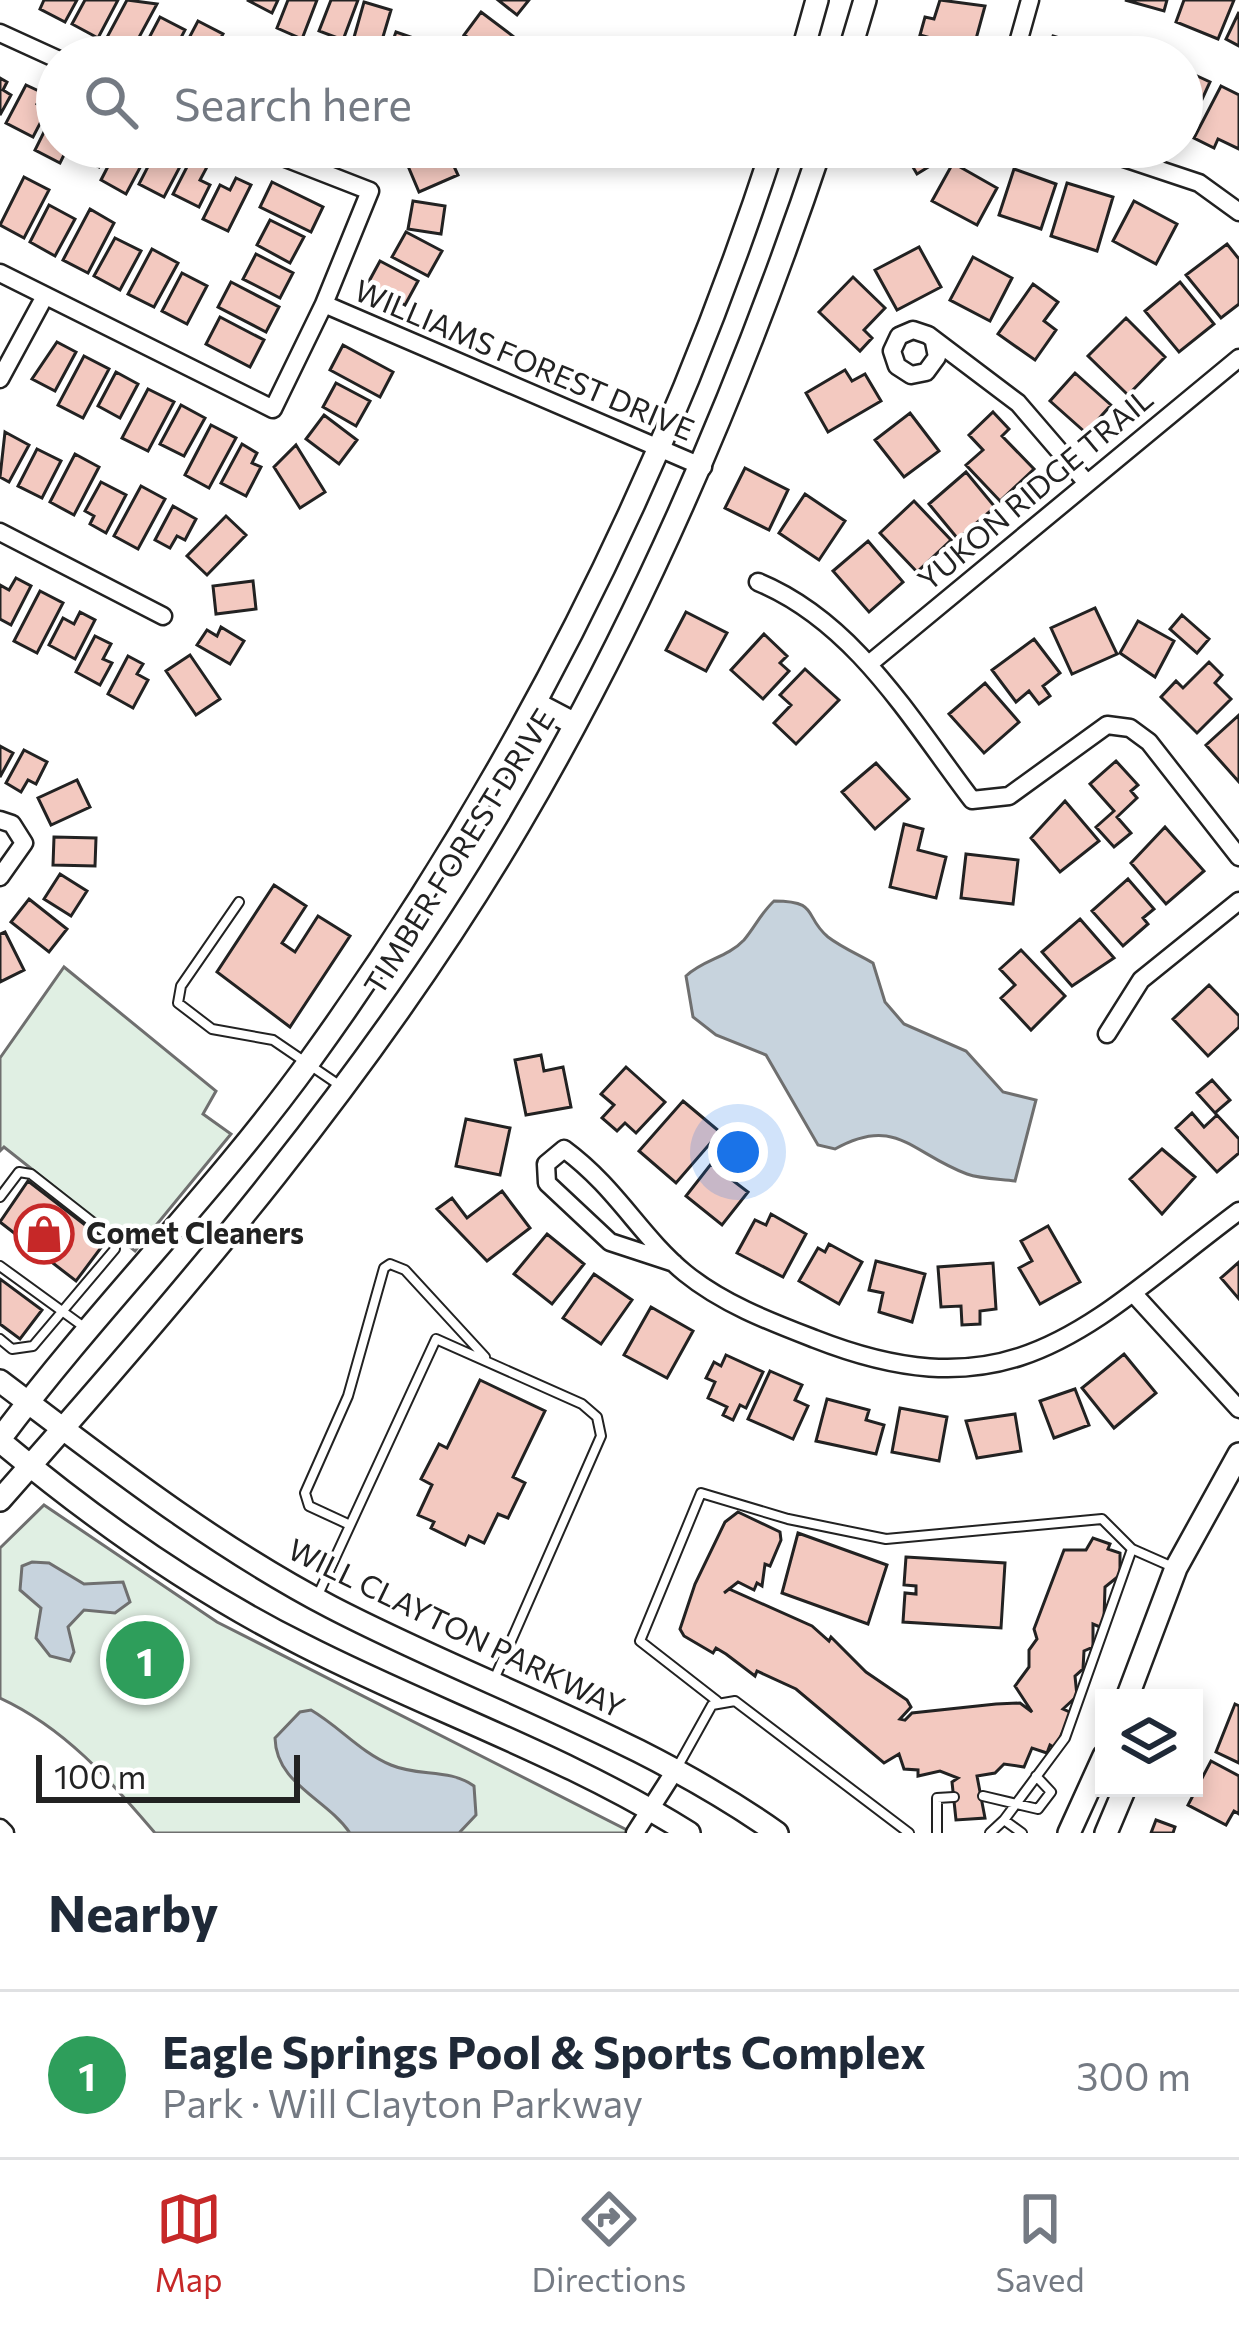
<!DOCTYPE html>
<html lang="en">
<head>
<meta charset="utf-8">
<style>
  :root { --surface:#fff; --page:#f6f6f7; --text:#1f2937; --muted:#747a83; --line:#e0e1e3; --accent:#c62828 }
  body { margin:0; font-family:Commissioner,sans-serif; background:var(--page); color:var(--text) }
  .controls { position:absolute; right:36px; bottom:36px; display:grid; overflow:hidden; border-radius:0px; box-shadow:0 6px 18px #0003 }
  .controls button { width:108px; height:108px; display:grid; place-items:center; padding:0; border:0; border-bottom:3px solid var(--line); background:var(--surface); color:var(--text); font:60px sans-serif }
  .scale { position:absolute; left:36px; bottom:30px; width:264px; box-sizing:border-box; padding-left:12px; border:6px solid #222; border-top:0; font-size:33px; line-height:42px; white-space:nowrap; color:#222; -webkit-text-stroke:9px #fff; paint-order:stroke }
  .you { position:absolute; left:738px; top:1152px; width:42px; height:42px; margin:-30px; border:9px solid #fff; border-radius:50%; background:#1a73e8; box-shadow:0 0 0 18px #1a73e833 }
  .badge { display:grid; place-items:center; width:78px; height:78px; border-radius:50%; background:var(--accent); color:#fff; font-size:39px; font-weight:700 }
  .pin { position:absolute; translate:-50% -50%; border:6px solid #fff; box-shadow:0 3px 12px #0006 }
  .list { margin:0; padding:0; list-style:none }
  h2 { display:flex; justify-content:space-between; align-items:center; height:156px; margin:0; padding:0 48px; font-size:51px }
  h2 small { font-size:39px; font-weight:400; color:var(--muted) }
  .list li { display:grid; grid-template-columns:78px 1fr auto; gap:36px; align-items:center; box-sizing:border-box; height:168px; padding:0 48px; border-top:3px solid var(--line) }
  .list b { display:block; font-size:45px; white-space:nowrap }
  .list p { margin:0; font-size:39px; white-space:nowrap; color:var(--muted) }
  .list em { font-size:39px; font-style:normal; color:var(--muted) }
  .icon { flex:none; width:66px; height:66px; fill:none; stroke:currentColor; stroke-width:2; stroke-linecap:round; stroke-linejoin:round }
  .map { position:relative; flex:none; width:1239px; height:1833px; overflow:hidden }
  .search { position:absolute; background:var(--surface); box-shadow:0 6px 18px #0003; left:36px; right:36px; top:36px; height:132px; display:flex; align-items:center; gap:30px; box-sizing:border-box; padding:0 42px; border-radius:66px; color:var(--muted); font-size:45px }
  .sheet { height:324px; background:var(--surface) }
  nav { display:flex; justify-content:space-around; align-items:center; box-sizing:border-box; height:168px; border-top:3px solid var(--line); background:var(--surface); font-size:33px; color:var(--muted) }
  nav a { display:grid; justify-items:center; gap:6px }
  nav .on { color:var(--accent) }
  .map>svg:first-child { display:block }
</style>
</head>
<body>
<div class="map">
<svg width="1239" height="1833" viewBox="0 0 1239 1833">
  <rect width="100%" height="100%" fill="#fff"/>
  <!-- green -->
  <path fill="#e0efe3" stroke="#6f6f6f" stroke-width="3" d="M64 967 216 1091 203 1114 231 1134 135 1251 4 1147 0 1151V1058Z
    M44 1505 217 1622 633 1833H155C109 1779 65 1728 0 1698V1548Z"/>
  <!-- water -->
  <path fill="#c7d3dd" stroke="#6f6f6f" stroke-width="3" d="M774 901C820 901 803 916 828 937 841 947 859 955 873 963L885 1002 904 1024 966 1051 1003 1092 1036 1100 1015 1181C1000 1179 981 1179 967 1174 911 1153 896 1115 835 1149L818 1145 766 1055 716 1035 693 1017 686 976C704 959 727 958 744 940 755 927 761 913 774 901Z
    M32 1562 49 1563 84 1584 123 1582 130 1602 115 1613 84 1610 68 1627 74 1652 70 1661 50 1656 36 1638 41 1608 20 1590 22 1566Z
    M311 1710C340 1727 360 1752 391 1765 419 1777 449 1768 474 1786L476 1815 459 1833H350C326 1798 276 1784 275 1738L300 1712Z"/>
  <!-- building -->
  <path fill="#f3c9c0" stroke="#222" stroke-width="3" d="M44 0H77L65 22 40 9Z
    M85 0H118L98 38 72 24Z
    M127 0 157 4 130 54 105 41Z
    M247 0H278L272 13Z
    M288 0H317L302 39 277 28Z
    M331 0H358L343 40 319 31Z
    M498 0H529L517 15Z
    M940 0 985 6 973 50 920 35 925 17 934 19Z
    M1125 0H1167L1164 11Z
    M1184 0H1234L1218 39 1176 22Z
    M364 2 391 10 377 57 349 55Z
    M481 12 514 37 500 57 464 35Z
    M1239 12V46L1226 39Z
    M160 17 185 30 171 57H145L140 55Z
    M198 21 223 34 211 57H179Z
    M396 32 422 41 417 57H387Z
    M1053 36 1095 49 1093 57H1046Z
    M460 38 461 57H432V39Z
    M230 40 255 53 252 57H221Z
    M916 47 954 57H913Z
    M1182 69 1210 82 1187 132 1182 130Z
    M0 78 7 82 3 90 11 95 0 115Z
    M26 85 43 93 37 104 47 110 33 137 6 123Z
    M1221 86 1239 95V149L1218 139 1214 148 1194 138Z
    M57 106V147H68L60 163 35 150Z
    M78 147H109L99 167 74 154Z
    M118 147H151L126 194 101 180Z
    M158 147 184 159 164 197 139 184Z
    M383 147H414L407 159Z
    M901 147H954L956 150 917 174Z
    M446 149 458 175 419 192 408 166Z
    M191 159 207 167 200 180 210 185 199 207 173 194Z
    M953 163 997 188 977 225 932 201Z
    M1014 169 1056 184 1041 229 999 215Z
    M24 177 49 190 24 238 0 225Z
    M236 178 251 185 228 231 203 219 220 185 230 190Z
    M272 182 323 207 311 232 260 207Z
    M1067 183 1113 197 1097 251 1051 236Z
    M413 201 445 206 441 234 408 229Z
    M1134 201 1177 224 1156 264 1113 241Z
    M49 205 75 219 55 256 30 242Z
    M90 209 114 223 88 273 63 260Z
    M270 220 304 237 290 263 257 245Z
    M406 232 442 251 428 276 392 257Z
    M115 238 141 251 120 290 94 276Z
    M1227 244 1239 259V304L1221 318 1186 275Z
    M919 247 941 287 897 310 875 270Z
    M152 249 178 263 154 307 128 294Z
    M256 254 293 273 280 298 243 279Z
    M973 257 1012 278 990 321 950 300Z
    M380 261 418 281 405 305 367 285Z
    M182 273 207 286 187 324 162 311Z
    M853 277 885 308 864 330 872 338 860 351 819 312Z
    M231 282 279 307 266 332 218 307Z
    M1180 282 1214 324 1179 352 1145 311Z
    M1033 284 1058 302 1044 321 1056 330 1035 360 998 334Z
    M220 317 264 340 250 367 206 344Z
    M1126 318 1165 357 1128 395 1088 356Z
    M57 342 76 352 55 391 32 379Z
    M343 345 393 372 380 397 330 370Z
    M84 356 109 369 83 418 58 405Z
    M845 370 852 381 865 374 881 401 828 432 806 393Z
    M116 372 138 384 120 418 98 406Z
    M1075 373 1111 405 1086 433 1050 401Z
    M336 383 370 401 356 426 323 407Z
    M148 389 174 402 148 451 122 438Z
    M181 405 205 418 184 456 160 444Z
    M993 412 1009 429 1002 436 1034 469 1000 501 966 465 983 450 969 435Z
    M910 413 939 451 904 477 875 440Z
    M324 415 357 440 339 464 306 439Z
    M211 425 236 438 209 488 185 475Z
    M5 432 29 445 9 482 0 477Z
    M242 444 257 453 252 463 261 467 246 496 221 483Z
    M296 445 325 492 300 508 274 467Z
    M37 449 61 461 42 498 18 486Z
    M75 454 99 467 74 515 50 502Z
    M745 468 788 490 769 530 725 508Z
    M966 472 995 507 958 539 929 504Z
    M101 482 126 495 106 533 90 524 94 516 85 511Z
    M141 486 165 499 138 549 114 536Z
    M805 494 845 521 819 560 779 533Z
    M914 501 951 540 917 572 880 533Z
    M173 506 196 519 185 540 177 536 170 548 155 540Z
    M226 516 246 535 207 575 187 556Z
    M868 541 903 582 869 612 833 571Z
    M16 578 31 586 11 625 0 619V585L9 590Z
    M253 581 256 609 216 614 213 586Z
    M40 591 63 603 37 653 14 641Z
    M1095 608 1117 654 1072 674 1051 628Z
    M80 612 95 620 75 659 49 645 63 618 74 624Z
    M686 612 727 633 706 671 666 650Z
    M1182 615 1209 639 1197 653 1170 629Z
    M1138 621 1174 641 1155 677 1120 653Z
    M221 627 244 641 230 664 197 645 207 630 217 636Z
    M764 634 787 656 780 663 789 671 763 699 731 670Z
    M95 636 111 644 103 659 112 663 100 685 76 672Z
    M1034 639 1060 673 1043 686 1050 696 1039 704 1029 691 1016 702 992 670Z
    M190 655 220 699 196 715 166 671Z
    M128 656 143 664 137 674 148 680 133 708 108 694Z
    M1209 662 1222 675 1215 683 1231 699 1197 733 1161 697 1176 681 1183 688Z
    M805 669 839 700 796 744 774 723 791 705 780 695Z
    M985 683 1019 722 984 753 949 714Z
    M1239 715V782L1206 745Z
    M0 746 13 753 0 777Z
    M24 750 47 762 36 784 28 780 21 792 6 783Z
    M1116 761 1138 785 1131 791 1137 798 1117 817 1131 833 1114 847 1096 827 1114 811 1090 784Z
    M876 763 909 799 875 829 842 792Z
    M77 780 90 807 51 825 38 798Z
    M1065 801 1099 841 1060 872 1031 838Z
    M904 824 923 829 918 850 946 857 936 898 890 887Z
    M1165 827 1204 871 1166 904 1131 863Z
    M54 837 96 838 95 866 53 865Z
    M966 854 1018 860 1013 904 961 898Z
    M60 874 87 891 71 916 44 899Z
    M1128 879 1154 909 1143 918 1148 924 1123 946 1092 911Z
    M274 885 306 906 282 943 295 952 318 916 350 936 290 1027 217 972Z
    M29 899 67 929 49 952 11 922Z
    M1080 919 1114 958 1072 986 1042 952Z
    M5 932 24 970 0 982V934Z
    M1021 950 1065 996 1031 1030 1001 998 1015 985 1000 969Z
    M1209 985 1239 1016V1027L1208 1056 1173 1019Z
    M541 1055 544 1071 563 1067 571 1107 526 1115 515 1060Z
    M626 1067 665 1102 636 1133 625 1123 617 1131 602 1118 614 1105 601 1094Z
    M1212 1080 1230 1100 1215 1113 1197 1093Z
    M683 1101 720 1132 676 1183 639 1151Z
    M1192 1113 1204 1127 1217 1115 1239 1139V1153L1217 1172 1176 1128Z
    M466 1119 510 1128 500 1175 456 1166Z
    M1162 1149 1195 1177 1162 1214 1130 1179Z
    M711 1164 748 1192 722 1225 686 1196Z
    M28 1181 106 1241 76 1281 0 1222Z
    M502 1191 530 1228 487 1261 437 1209 452 1198 467 1218Z
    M771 1214 806 1234 783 1277 737 1253 755 1220 766 1225Z
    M1048 1226 1080 1282 1040 1304 1019 1268 1032 1261 1021 1241Z
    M547 1234 584 1264 552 1304 514 1274Z
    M829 1244 862 1262 839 1304 799 1281 818 1248 825 1252Z
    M876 1261 925 1274 912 1322 879 1312 883 1293 869 1290Z
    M1239 1262V1299L1221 1278Z
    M993 1263 996 1309 980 1311V1324L962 1325 961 1306 941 1307 938 1267Z
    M594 1274 632 1300 601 1344 563 1318Z
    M0 1279 42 1310 20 1339 0 1324Z
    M651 1307 693 1331 667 1378 624 1355Z
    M1124 1354 1156 1393 1114 1428 1082 1388Z
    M726 1355 763 1372 746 1408 740 1405 733 1420 723 1415 727 1407 708 1398 715 1382 706 1378 714 1362 721 1366Z
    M770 1371 802 1385 795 1400 808 1406 793 1439 748 1419Z
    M480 1380 545 1411 513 1477 525 1483 508 1518 498 1514 484 1543 469 1536 465 1545 431 1528 434 1522 418 1515 432 1485 421 1479 439 1444 447 1448Z
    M1075 1389 1089 1425 1054 1438 1040 1401Z
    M827 1399 869 1410 866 1420 884 1425 876 1454 816 1441Z
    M900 1408 947 1417 939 1461 892 1452Z
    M1015 1414 1021 1451 977 1458 966 1421Z
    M738 1512 780 1532 781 1540 770 1566 765 1564 762 1586 757 1583 754 1590 738 1582 724 1593 729 1589 812 1626 829 1641 831 1637 866 1672 907 1700 911 1707 900 1719 905 1720 912 1713 996 1704 1020 1703 1032 1712 1015 1686 1029 1667V1650L1037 1639 1034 1629 1064 1550H1086L1093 1538 1110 1544 1108 1549 1120 1553V1575L1105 1587 1104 1619 1100 1627 1093 1624V1647L1084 1651 1083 1669 1075 1676 1077 1696 1063 1709 1072 1713 1055 1748 1050 1745 1047 1753 1032 1748 1024 1767 1004 1764 995 1773 977 1776 985 1818 956 1820 952 1782 958 1778 940 1771 918 1776V1770L904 1769 899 1754 884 1763 796 1689 757 1671 755 1676 726 1654 716 1648 713 1653 684 1636 680 1629 695 1584 725 1522Z
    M798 1533 887 1565 868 1624 782 1593Z
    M906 1557 1005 1563 1001 1628 903 1622 905 1593 916 1594V1586L904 1585Z
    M1235 1704 1239 1706V1763L1216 1752Z
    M1211 1761 1239 1776V1814L1234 1811 1226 1825 1188 1805Z
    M1156 1820 1175 1827 1173 1833H1151Z"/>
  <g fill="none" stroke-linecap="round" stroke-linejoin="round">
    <defs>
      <path id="lane" d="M239 902 181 986 178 1003 212 1029 273 1040 342 1087
        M0 1197 19 1172 31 1174 114 1239 115 1249 33 1346 12 1349 0 1339
        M0 1266 84 1327
        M350 1525 309 1506 305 1493 348 1396 384 1268 390 1264 405 1270 485 1357
        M317 1597 436 1339 582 1404 597 1417 601 1436 493 1682
        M717 1701 640 1641 701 1493 788 1519 886 1539 1102 1519 1132 1549 1175 1568
        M678 1766 712 1705 735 1701 909 1833
        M983 1796 1038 1809 1051 1792 1036 1776
        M1004 1820 1065 1738 1132 1549
        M937 1833V1798L954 1797
        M990 1833 1004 1820 1022 1833"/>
      <path id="street" d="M0 33 57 59
        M1014 57 1030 0
        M1091 147 1199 183 1239 212
        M0 273 273 409 324 304 370 191 257 147
        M324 304 703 467
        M934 342 937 357 926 372 911 375 897 366 892 351 899 336 913 330 928 335 1018 403 1086 482
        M0 379 45 296
        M0 532 163 616
        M758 582C855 622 911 720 972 800L1009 796 1107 725 1130 728 1149 742 1239 857
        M869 664 1239 358
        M0 820 12 824 24 843 0 877
        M1107 1034 1141 980 1239 901
        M674 1263 610 1242 547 1183 546 1164 564 1149C617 1188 640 1236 685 1273 723 1304 771 1322 815 1339 1016 1418 1089 1323 1239 1211
        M1133 1293 1239 1409
        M0 1828 5 1833
        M635 1833 674 1772"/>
      <path id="secondary" d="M801 57 817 0
        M848 57 865 0
        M535 703 575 724
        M0 1381C107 1462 211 1544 331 1607 479 1684 640 1736 777 1833
        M0 1439C98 1308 215 1192 311 1059 513 779 666 475 773 147
        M0 1441C92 1518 195 1591 303 1645 430 1710 567 1756 689 1833
        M0 1500C188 1288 375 1070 519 825 645 610 742 383 821 147
        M1127 1698 1176 1568 1239 1454
        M1069 1833 1104 1756
        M1106 1833 1125 1788"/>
    </defs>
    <!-- lane casing -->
    <use href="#lane" stroke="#222" stroke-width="12"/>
    <!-- street casing -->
    <use href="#street" stroke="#222" stroke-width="21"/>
    <!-- secondary casing -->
    <use href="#secondary" stroke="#222" stroke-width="26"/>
    <!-- lane -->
    <use href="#lane" stroke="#fff" stroke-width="8"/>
    <!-- street -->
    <use href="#street" stroke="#fff" stroke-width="16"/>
    <!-- secondary -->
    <use href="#secondary" stroke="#fff" stroke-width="21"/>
  </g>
  <!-- icons -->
  <defs>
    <symbol id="shop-ring" viewBox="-11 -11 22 22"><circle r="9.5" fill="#fff" stroke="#c62828" stroke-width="1.5"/><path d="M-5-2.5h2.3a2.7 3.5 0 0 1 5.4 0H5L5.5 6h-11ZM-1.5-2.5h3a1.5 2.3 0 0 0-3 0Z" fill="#c62828"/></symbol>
  </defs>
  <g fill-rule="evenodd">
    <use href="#shop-ring" x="11" y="1201" width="66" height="66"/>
  </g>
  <g text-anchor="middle" stroke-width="9" stroke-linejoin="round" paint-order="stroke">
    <!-- street labels -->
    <g font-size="30" fill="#222" stroke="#fff">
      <text transform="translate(524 361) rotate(23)" y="10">WILLIAMS FOREST DRIVE</text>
      <text transform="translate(1036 490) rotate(-40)" y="10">YUKON RIDGE TRAIL</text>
      <text transform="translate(460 852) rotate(-58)" y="10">TIMBER FOREST DRIVE</text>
      <text transform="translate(456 1629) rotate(26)" y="10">WILL CLAYTON PARKWAY</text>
    </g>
    <!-- poi labels -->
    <g font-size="30" font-weight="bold" fill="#222" stroke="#fff" text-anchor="start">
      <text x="86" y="1244">Comet Cleaners</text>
    </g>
  </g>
</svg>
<div class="controls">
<button><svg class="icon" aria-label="layers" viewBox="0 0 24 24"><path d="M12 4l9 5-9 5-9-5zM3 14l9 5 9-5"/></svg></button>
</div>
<div class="scale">100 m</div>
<div class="you"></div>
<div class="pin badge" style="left:145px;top:1660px;background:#2e9e5b">1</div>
<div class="search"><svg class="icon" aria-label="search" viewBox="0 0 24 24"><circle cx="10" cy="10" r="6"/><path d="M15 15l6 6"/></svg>Search here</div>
</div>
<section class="sheet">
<h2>Nearby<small></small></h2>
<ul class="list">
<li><span class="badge" style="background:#2e9e5b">1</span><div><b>Eagle Springs Pool &amp; Sports Complex</b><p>Park · Will Clayton Parkway</p></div><em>300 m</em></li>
</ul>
</section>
<nav>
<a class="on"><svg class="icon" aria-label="map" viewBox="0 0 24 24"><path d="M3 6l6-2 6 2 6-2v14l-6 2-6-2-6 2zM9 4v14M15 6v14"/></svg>Map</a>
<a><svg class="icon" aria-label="directions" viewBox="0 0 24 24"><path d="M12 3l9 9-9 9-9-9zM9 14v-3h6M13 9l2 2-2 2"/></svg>Directions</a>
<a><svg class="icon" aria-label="saved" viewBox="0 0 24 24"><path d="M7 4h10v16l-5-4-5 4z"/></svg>Saved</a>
</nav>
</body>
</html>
